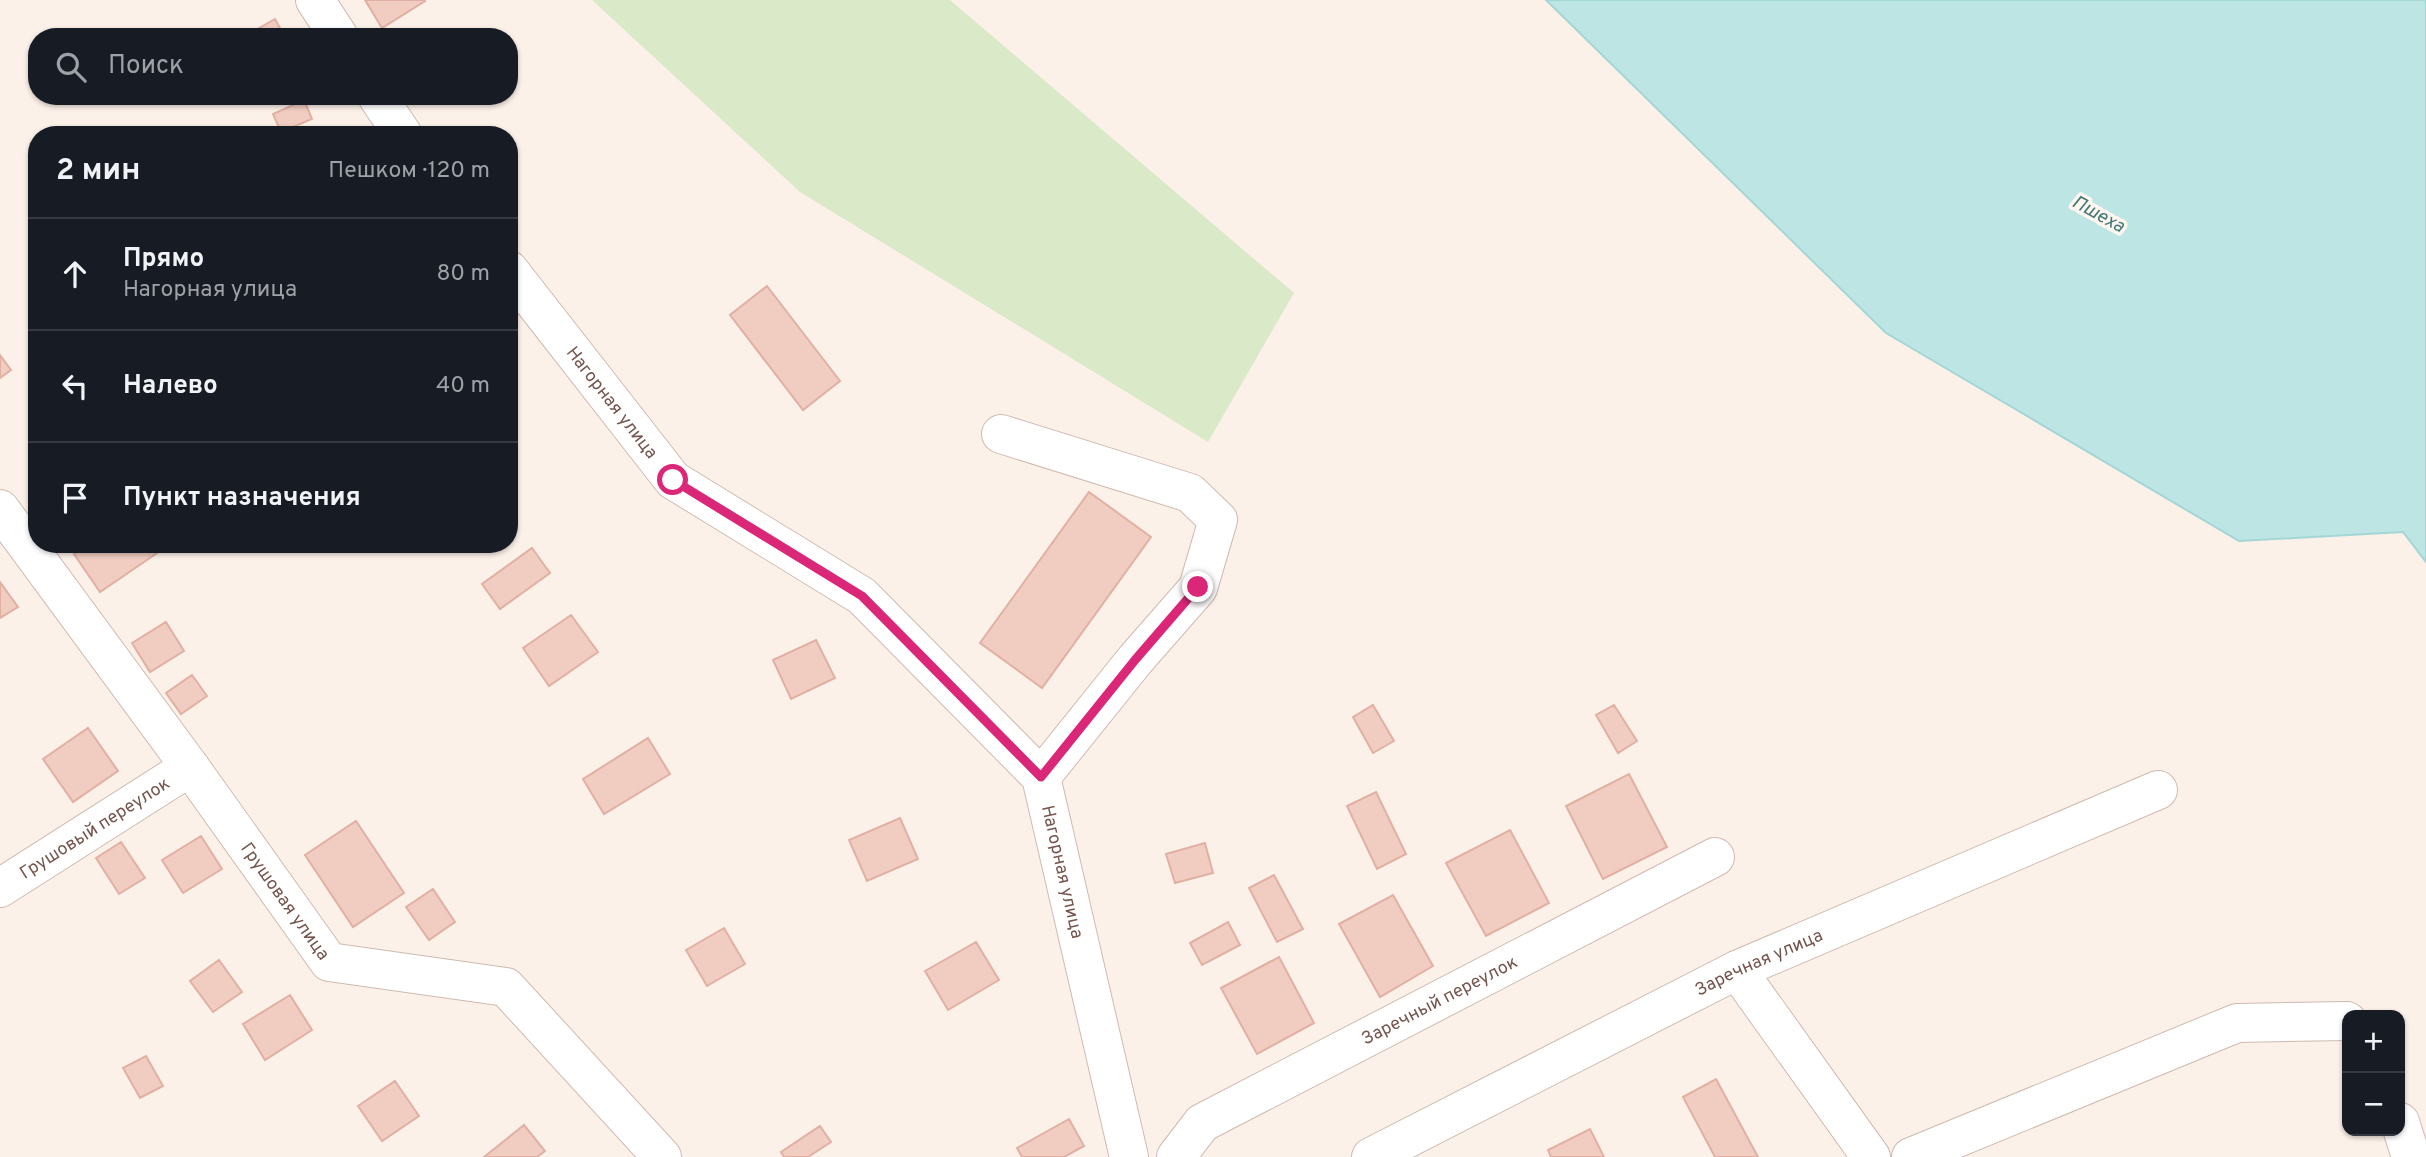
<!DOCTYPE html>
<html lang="ru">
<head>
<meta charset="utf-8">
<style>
  :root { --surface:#171b24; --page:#242831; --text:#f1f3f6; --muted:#9ea1a6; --line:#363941 }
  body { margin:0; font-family:Overpass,sans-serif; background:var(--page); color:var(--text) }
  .controls { position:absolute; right:21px; bottom:21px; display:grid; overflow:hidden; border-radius:14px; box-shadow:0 2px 5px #0004 }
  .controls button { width:63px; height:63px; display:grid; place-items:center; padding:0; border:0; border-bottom:2px solid var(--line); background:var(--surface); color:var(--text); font:35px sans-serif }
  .stop { position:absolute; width:21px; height:21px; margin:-16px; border:5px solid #db2777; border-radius:50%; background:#fff }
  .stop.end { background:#db2777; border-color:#fff; box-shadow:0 2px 7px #0008 }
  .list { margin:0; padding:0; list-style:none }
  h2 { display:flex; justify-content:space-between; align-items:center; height:91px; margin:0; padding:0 28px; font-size:30px }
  h2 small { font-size:23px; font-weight:400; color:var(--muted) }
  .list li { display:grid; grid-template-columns:46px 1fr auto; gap:21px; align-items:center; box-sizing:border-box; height:112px; padding:0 28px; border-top:2px solid var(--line) }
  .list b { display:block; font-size:26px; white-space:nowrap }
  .list p { margin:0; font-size:23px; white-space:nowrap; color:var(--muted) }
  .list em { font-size:23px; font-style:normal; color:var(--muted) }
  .icon { flex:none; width:38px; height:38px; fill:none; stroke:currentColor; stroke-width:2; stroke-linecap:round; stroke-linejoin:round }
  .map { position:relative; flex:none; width:2426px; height:1157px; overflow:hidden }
  .search { position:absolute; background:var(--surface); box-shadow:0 2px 5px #0004; left:28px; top:28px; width:490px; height:77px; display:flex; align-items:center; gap:18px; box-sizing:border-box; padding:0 24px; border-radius:28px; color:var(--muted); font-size:26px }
  .panel { position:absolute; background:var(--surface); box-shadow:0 2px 5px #0004; left:28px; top:126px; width:490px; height:427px; border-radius:28px }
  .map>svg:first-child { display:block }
</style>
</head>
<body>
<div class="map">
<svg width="2426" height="1157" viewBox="0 0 2426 1157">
  <rect width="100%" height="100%" fill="#fcf1e9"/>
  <!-- green -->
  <path fill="#dae9c7" d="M592 0H950L1294 293 1208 442 800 192Z"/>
  <!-- water -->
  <path fill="#bde5e4" stroke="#a4d6d6" stroke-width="2" d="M1546 0H2426V562L2403 532 2239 541 1886 333Z"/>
  <!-- building -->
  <path fill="#f0ccc1" stroke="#e2b0a2" stroke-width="2" d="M365 0H424L425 1 382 28Z
    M275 19 285 37H243Z
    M304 100 312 119 281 132 273 114Z
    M767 286 840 381 803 410 730 315Z
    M0 355 11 370 0 378Z
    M1089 492 1151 537 1042 688 980 643Z
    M89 544H160L163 549 100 592 74 554Z
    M532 548 550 573 500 609 482 584Z
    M0 582 18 607 0 618Z
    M571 615 598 652 549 686 523 648Z
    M166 622 184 651 150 672 132 643Z
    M816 640 835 678 791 699 773 660Z
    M192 675 207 696 181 714 166 693Z
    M1373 705 1394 741 1373 753 1353 717Z
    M1614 705 1637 741 1618 753 1596 715Z
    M88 728 118 771 73 802 43 759Z
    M648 738 670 774 604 814 583 779Z
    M1629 774 1667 847 1603 879 1566 806Z
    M1376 792 1406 854 1377 869 1347 806Z
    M900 818 918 859 867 881 849 840Z
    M356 821 404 893 353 927 305 855Z
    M1510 830 1549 903 1486 936 1446 863Z
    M201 836 222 869 183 893 162 860Z
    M121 842 145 878 119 894 96 858Z
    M1205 843 1213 873 1175 883 1166 854Z
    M1274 875 1303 929 1277 942 1249 888Z
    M433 889 455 922 429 940 406 907Z
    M1393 895 1433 966 1380 997 1339 924Z
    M1228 922 1240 945 1202 965 1190 943Z
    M724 928 745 964 707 986 686 950Z
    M976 942 999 980 948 1010 925 971Z
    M1279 957 1314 1023 1257 1054 1221 988Z
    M219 960 242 992 213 1012 190 981Z
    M290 995 312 1030 265 1060 243 1024Z
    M146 1056 163 1086 140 1098 123 1068Z
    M1716 1079 1758 1157H1715L1683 1097Z
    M395 1081 419 1116 382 1141 358 1106Z
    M1069 1119 1084 1146 1064 1157H1022L1017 1148Z
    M524 1125 545 1151 537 1157H484Z
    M820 1126 831 1142 808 1157H784L781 1152Z
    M1590 1129 1604 1157H1551L1548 1150Z"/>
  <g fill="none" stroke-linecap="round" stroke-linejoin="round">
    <defs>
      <g id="minor">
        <path d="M315 0 339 37"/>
        <path d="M377 96 403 135"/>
        <path id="s1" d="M509 270 673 480 862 596 1041 777 1129 1157"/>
        <path d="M1001 434 1190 493 1218 520 1198 588 1135 660 1041 777"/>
        <path id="s2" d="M0 509 190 767 329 962 506 987 662 1157"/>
        <path id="s3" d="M0 888 190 767"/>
        <path d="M1737 970 1871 1157"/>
        <path d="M2400 1122 2411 1157"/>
        <path id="s4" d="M1176 1157 1202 1123 1715 857"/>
        <path id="s5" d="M1371 1157 1737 970 2158 790"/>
        <path d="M1911 1157 2237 1023 2347 1021"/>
      </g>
    </defs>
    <!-- minor casing -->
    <use href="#minor" stroke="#cfbab1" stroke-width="40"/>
    <!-- minor -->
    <use href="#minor" stroke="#fff" stroke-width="38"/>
  </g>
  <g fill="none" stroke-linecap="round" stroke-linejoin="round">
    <!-- route -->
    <path stroke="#db2777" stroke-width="9" d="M673 480 862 596 1041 777 1135 660 1198 587"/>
  </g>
  <g text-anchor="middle" stroke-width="7" stroke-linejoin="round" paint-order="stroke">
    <!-- street labels -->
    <g font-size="18" fill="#75554d" stroke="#fef6ef">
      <text dy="6" stroke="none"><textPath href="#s1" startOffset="168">Нагорная улица</textPath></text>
      <text dy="6" stroke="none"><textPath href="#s3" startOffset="112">Грушовый переулок</textPath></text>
      <text dy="6" stroke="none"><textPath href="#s1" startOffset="840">Нагорная улица</textPath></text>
      <text dy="6" stroke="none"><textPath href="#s2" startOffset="485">Грушовая улица</textPath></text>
      <text dy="6" stroke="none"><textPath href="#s5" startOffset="434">Заречная улица</textPath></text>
      <text dy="6" stroke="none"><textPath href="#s4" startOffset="310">Заречный переулок</textPath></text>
    </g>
    <!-- water labels -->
    <g font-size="19" font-style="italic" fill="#417979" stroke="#fef6ef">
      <text transform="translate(2099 213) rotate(29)" y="7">Пшеха</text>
    </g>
  </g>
</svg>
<div class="controls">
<button>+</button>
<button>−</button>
</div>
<div class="stop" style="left:673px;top:480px"></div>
<div class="stop end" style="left:1198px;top:587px"></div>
<div class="search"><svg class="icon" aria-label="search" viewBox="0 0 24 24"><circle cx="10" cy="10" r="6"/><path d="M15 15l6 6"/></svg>Поиск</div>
<section class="panel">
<h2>2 мин<small>Пешком · 120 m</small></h2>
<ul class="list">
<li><svg class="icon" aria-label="ahead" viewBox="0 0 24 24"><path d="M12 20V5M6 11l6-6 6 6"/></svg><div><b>Прямо</b><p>Нагорная улица</p></div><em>80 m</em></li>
<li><svg class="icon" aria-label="left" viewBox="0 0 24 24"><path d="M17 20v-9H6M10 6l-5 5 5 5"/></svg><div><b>Налево</b></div><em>40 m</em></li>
<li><svg class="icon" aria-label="arrive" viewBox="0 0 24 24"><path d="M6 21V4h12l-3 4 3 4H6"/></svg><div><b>Пункт назначения</b></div></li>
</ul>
</section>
</div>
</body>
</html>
